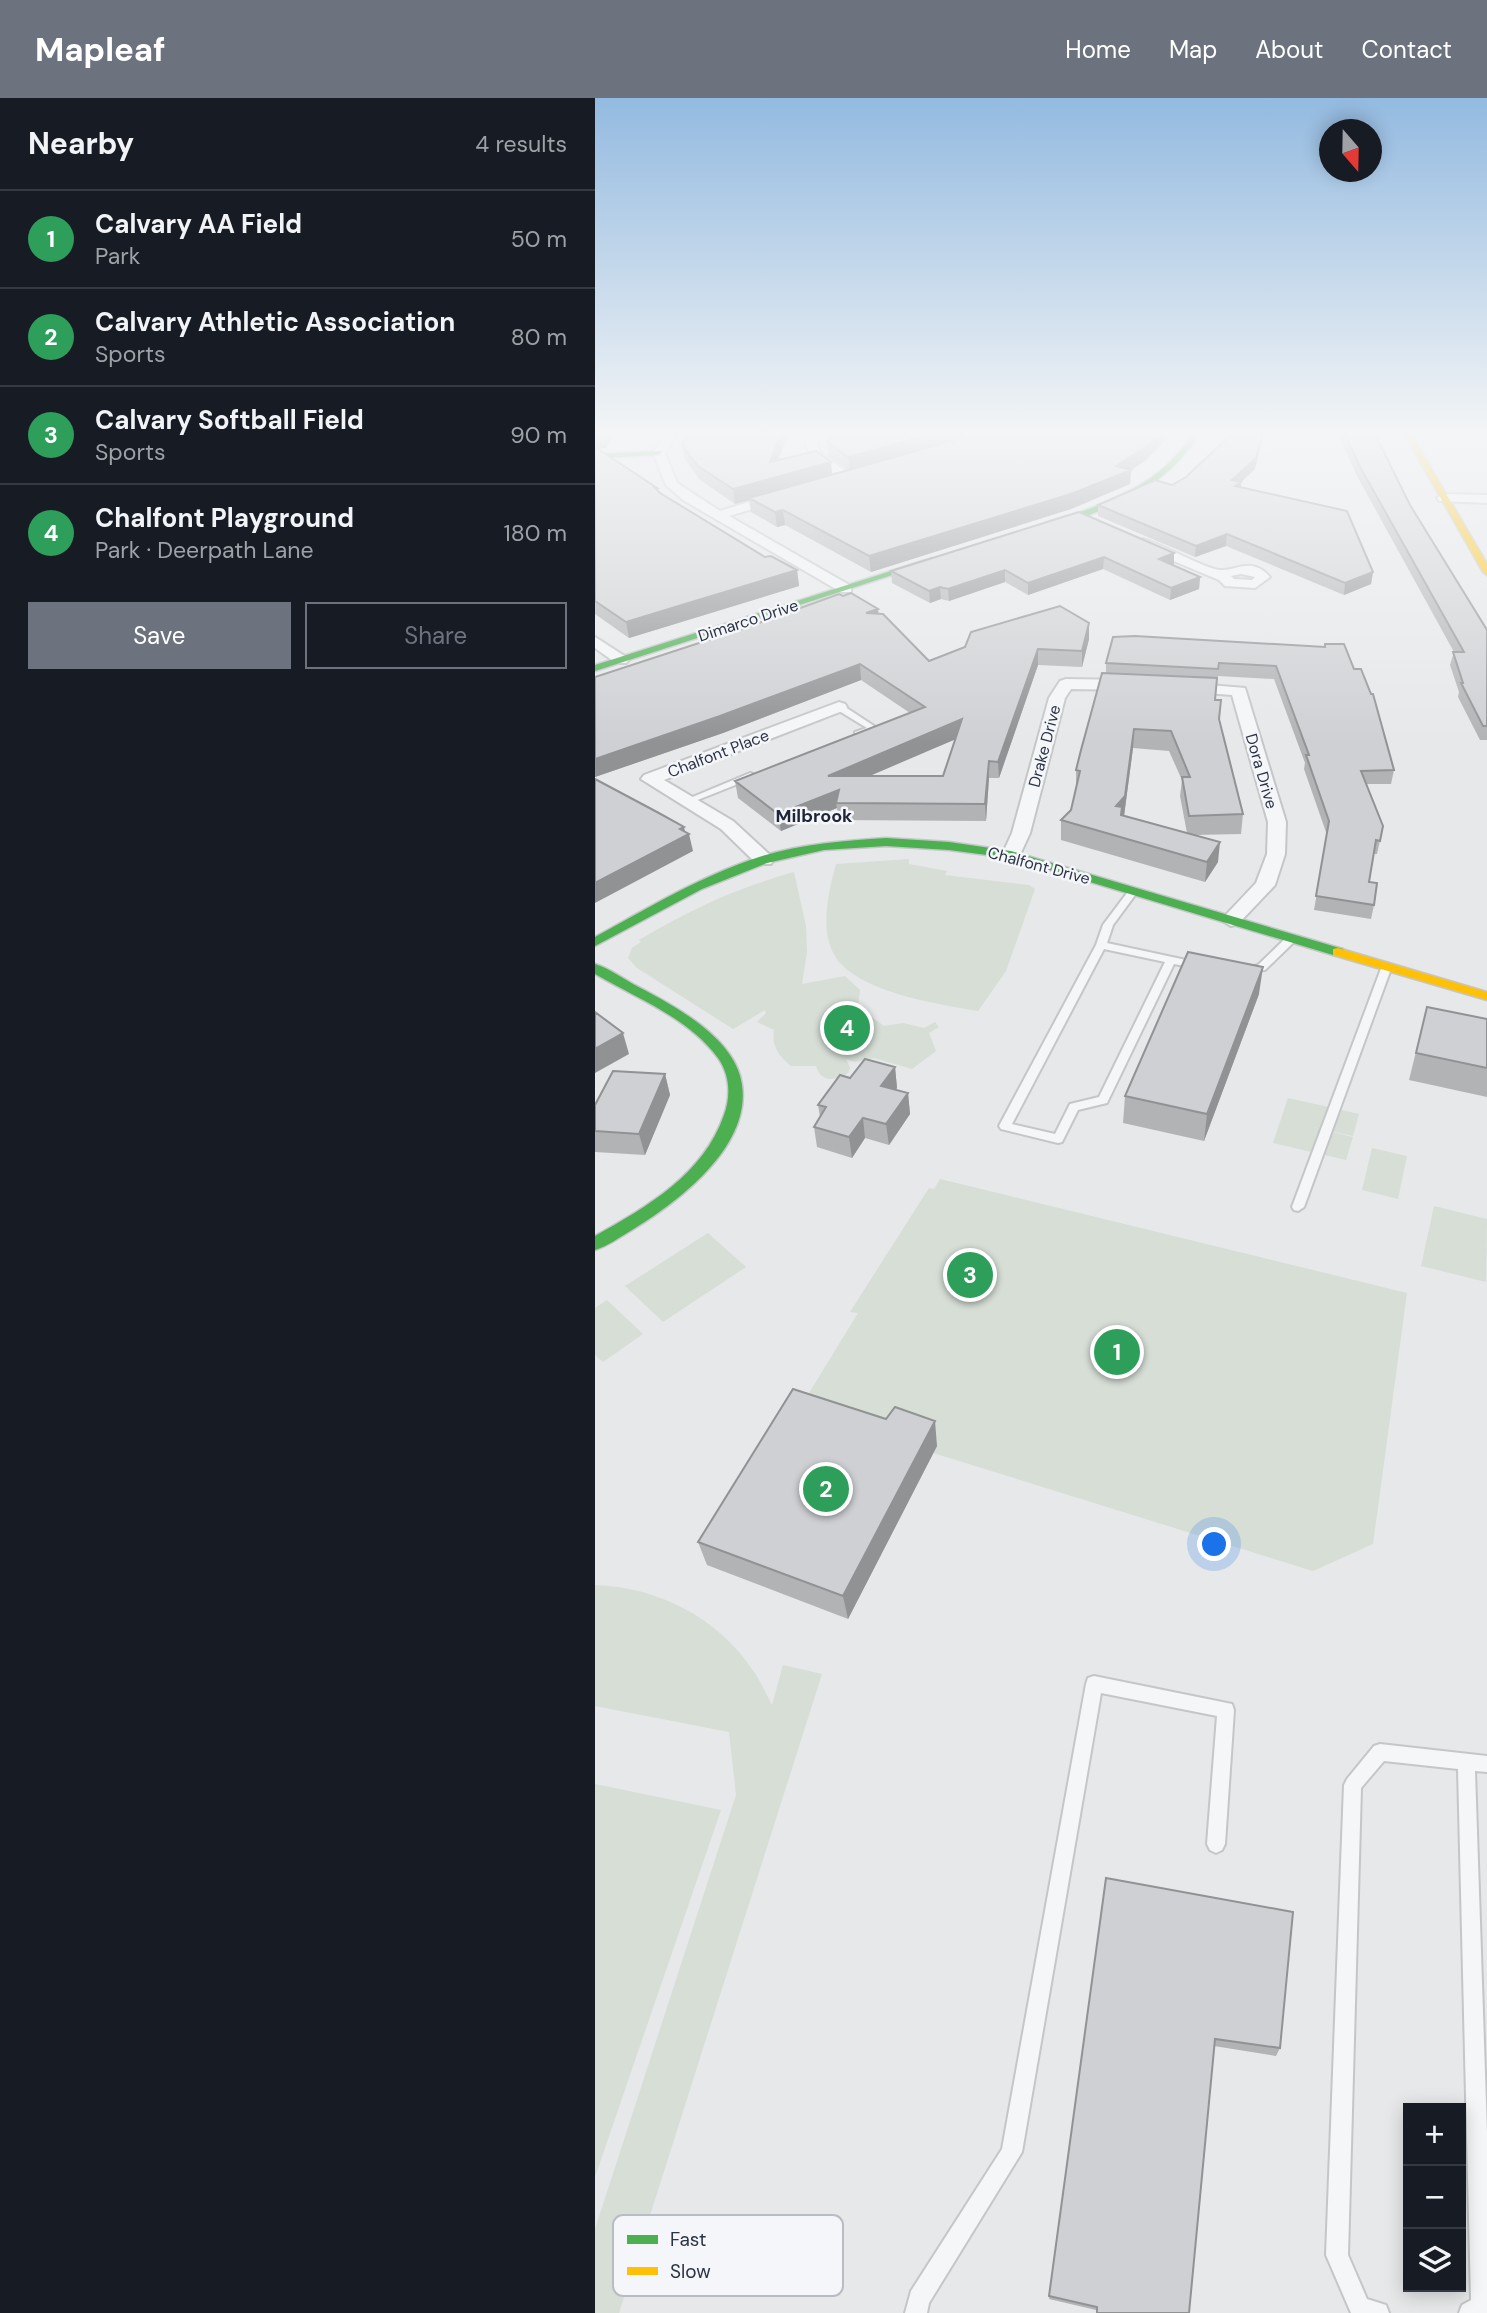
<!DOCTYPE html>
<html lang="en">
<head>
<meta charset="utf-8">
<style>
  :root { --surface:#171b24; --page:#242831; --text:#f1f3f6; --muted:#9ea1a6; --line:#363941; --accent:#6c737f }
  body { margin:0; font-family:"DM Sans",sans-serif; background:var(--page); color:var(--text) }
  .controls { position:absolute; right:21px; bottom:21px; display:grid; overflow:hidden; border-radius:0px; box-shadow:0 4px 18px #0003 }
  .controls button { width:63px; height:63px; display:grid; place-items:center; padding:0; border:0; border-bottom:2px solid var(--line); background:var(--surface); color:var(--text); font:35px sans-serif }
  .compass { position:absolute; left:724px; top:21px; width:63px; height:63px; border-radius:50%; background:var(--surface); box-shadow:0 4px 18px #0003; rotate:160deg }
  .you { position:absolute; left:620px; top:1447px; width:24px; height:24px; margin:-18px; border:5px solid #fff; border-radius:50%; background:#1a73e8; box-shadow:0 0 0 10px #1a73e833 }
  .badge { display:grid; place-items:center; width:46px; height:46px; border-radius:50%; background:var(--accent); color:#fff; font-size:23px; font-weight:700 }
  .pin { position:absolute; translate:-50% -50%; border:4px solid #fff; box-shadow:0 2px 7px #0006 }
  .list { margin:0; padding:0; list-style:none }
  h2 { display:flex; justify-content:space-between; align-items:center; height:91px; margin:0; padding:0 28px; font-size:30px }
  h2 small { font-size:23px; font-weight:400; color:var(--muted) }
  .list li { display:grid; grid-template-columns:46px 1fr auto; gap:21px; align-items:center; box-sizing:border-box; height:98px; padding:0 28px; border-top:2px solid var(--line) }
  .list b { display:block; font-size:26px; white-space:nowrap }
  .list p { margin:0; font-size:23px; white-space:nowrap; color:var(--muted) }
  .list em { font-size:23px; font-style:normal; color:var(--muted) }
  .actions { display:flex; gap:14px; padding:21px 28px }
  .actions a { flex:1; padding:16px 0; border:2px solid var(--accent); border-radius:0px; text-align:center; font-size:24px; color:var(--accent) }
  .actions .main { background:var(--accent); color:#fff }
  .icon { flex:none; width:38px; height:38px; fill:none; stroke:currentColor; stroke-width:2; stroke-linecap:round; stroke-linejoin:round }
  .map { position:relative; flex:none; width:892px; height:2215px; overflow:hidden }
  header { display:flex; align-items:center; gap:42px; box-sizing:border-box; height:98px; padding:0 35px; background:var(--accent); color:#fff }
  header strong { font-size:33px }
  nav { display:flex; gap:38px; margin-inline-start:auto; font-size:24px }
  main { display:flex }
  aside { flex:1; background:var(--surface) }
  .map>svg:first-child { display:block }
</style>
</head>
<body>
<header>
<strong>Mapleaf</strong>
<nav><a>Home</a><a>Map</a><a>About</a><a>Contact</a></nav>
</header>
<main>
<aside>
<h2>Nearby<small>4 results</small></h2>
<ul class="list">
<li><span class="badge" style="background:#2e9e5b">1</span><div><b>Calvary AA Field</b><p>Park</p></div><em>50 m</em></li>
<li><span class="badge" style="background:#2e9e5b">2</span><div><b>Calvary Athletic Association</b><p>Sports</p></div><em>80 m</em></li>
<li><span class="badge" style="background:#2e9e5b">3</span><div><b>Calvary Softball Field</b><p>Sports</p></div><em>90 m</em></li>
<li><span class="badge" style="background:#2e9e5b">4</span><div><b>Chalfont Playground</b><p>Park · Deerpath Lane</p></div><em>180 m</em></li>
</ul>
<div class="actions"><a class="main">Save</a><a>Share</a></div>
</aside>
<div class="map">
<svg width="892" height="2215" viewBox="0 0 892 2215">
  <rect width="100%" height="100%" fill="#e6e8ea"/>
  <!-- green -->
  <path fill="#d6ded6" d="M314 761V766L352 773 350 777 434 787 440 791 411 873 383 913C343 906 275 896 246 866 222 841 233 795 241 766Z
    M199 774 211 828 212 854 207 886 250 878 265 892 263 909 289 928 308 925 329 930 340 924 344 929 334 935 341 953 317 971 279 960 260 964 251 961 255 970 253 975C240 983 226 985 221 968H196C184 958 176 948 179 932L162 924 171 915 170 912 138 931 42 870 33 860 37 850 46 844 44 842C96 811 142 790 199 774Z
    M693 1000 764 1016 758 1038 713 1028 758 1039 751 1062 678 1045Z
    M777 1050 812 1058 803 1101 767 1092Z
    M345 1081 812 1195 778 1446 718 1473 203 1313 263 1215 255 1214 334 1090 339 1091Z
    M839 1108 892 1121 891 1184 826 1168Z
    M113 1135 151 1169 68 1224 30 1188Z
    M12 1202 48 1236 8 1264 0 1257V1210Z
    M0 1487C63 1489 124 1520 159 1574 166 1584 171 1596 177 1607L188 1567 227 1576 24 2215H0V2131L141 1697 134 1634 0 1608Z
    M0 1686 126 1712 0 2079Z"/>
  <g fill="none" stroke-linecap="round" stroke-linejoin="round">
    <defs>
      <path id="lane" d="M241 607H247L282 630 266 638H260V634L272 630 241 611Z
        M155 675 158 676V680L95 705 88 703Z
        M538 790 543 793 518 827 512 845 605 865 610 868 605 871 579 866 512 1005 483 1012 467 1044 463 1045 406 1031 404 1028 501 847 508 827 535 791ZM509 851 570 864 504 999 475 1006 460 1036 417 1026Z
        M697 837 702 840 701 842 670 872 646 875V871L663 867 693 838Z
        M792 865 797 868 709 1109 703 1113 699 1112 697 1109 787 868Z
        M499 1578 637 1606 639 1612 630 1746 627 1752 621 1755 615 1752 612 1746 622 1618 506 1595 427 2054 334 2205 332 2215H310L316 2193 407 2051 491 1586 493 1580Z
        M785 1646 892 1658V1674L880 1673 892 2035V2215H864L867 2207 876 2202 863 1671 789 1663 766 1690 753 2157 772 2201 791 2207 794 2215H756L731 2157 749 1687 752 1681 779 1648Z"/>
      <path id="street" d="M72 334H83L70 355 82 385 125 413 183 395H191V401L134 418 256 488V494H246L88 402 71 387 58 355Z
        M216 334H227L222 345 225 355 256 377V383C240 385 215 360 210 345Z
        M848 396 892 397V405L844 403 842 400Z
        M548 441C567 446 610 471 625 472 642 473 656 458 675 479L660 490 630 488 624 482 543 448 541 445ZM646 476 660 479 657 482 639 481 636 478Z
        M0 539 31 559 34 562 31 565H21L0 550Z
        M471 581 536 582 544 587 536 592 476 591 470 600 435 735 423 761H409L407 757 417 735 454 600 465 583Z
        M590 585 650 590 691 724 690 756 680 787 643 826 636 828 626 822 661 785 672 756 673 724 637 597 584 593 582 590 584 587Z
        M244 604 250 606 252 609 250 612 69 682 138 723 176 758 178 762 176 766H162L126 731 46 681 49 677Z"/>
      <path id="fast" d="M599 334H606C568 395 509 414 443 433L439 430C452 422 470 419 485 414 532 398 572 377 599 334Z
        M67 353 64 357 0 360V356Z
        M337 460 344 462 0 573V567Z
        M291 740 354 744 416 753 748 851 749 854 748 857H738L415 760 354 752 291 748 229 752 172 765 107 791 0 848V839C53 810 106 778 164 759 205 746 248 743 291 740Z
        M0 866C13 870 26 879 38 886 76 906 141 939 147 987 156 1049 83 1104 37 1132 25 1139 13 1148 0 1152V1138C53 1108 108 1077 129 1017 136 998 135 977 123 960 94 920 41 900 0 876Z"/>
      <path id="slow" d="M808 334H815L892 466V477L888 474Z
        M743 850 892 894V902L738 857V851Z"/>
    </defs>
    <!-- lane casing -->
    <use href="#lane" stroke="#c4c6c8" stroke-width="4"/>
    <!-- street casing -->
    <use href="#street" stroke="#c4c6c8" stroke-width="4"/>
    <!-- fast casing -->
    <use href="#fast" stroke="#c4c6c8" stroke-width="3"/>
    <!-- slow casing -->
    <use href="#slow" stroke="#c4c6c8" stroke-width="3"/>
    <!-- lane -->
    <use href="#lane" fill="#f5f6f7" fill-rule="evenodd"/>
    <!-- street -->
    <use href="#street" fill="#f5f6f7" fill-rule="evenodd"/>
    <!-- fast -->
    <use href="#fast" fill="#4caf50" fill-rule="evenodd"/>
    <!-- slow -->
    <use href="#slow" fill="#ffc107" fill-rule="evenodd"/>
  </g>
  <!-- wall -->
  <path fill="#b1b3b5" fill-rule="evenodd" d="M38 334H49L46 340Z
    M195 334 192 338 183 362 236 364 237 377 253 372 233 358 232 344 573 339 551 362 536 372 535 386 476 411 276 474 190 427 182 429 156 414 154 402 140 406 105 382 90 361 87 347 94 335H85Z
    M742 334H779L815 407 892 533V642H885L863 599 864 594 855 567 859 554 762 378Z
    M0 351 65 395 170 459 202 472 204 488 34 540 0 516Z
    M660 371 646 384V390L778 474 776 486 749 497 631 448 600 459 503 418V407L577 387Z
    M484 414 578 467 605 479 604 491 575 502 508 471 433 497 410 484 354 503 346 501 335 505 297 485 296 473Z
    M284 515 334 563 494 525V541L487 569 443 567 404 680H394L391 723 243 722 242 710 186 733 143 700 140 683 315 615 266 582 128 635 0 679V579ZM361 641 348 678H274L327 655Z
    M730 549 799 672 796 686H771L788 728 782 756H779L774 784 779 807 776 821 719 812 732 737 709 671 710 665 679 581 623 578 620 602 624 622 648 716 646 736 600 737 623 764 610 784 466 742V722L476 712 481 691V672L511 575V565ZM538 650 574 653 587 682 585 698 592 735 529 718Z
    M664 896 609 1043 528 1025 530 998Z
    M832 909 892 921V999L814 982Z
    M300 969 302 990 300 992 313 995 315 1016 294 1047 270 1040 257 1060 222 1049 219 1029 225 1019 223 1007 255 980Z
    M70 976 75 997 50 1057 0 1054V1007Z
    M291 1321 342 1348 253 1521 112 1467 103 1444Z
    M511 1780 685 1950 681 1958 619 1948 594 2215H501V2212L454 2201Z"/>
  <!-- shaded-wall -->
  <path fill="#909294" d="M9 334H21L11 350 0 351V337Z
    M186 334H195L192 338 177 378 175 364Z
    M345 334H376L358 345 255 373 253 359Z
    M565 334H574L573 339 551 362 536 372 535 386 476 411 276 474 274 458 521 368Z
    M668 334H669L660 371 644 386 646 384 645 395 637 382Z
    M236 364 237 378 154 400V402L140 406 138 391Z
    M188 412 190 427 182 429 180 414Z
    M632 436 631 448 600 459 601 448Z
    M579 455V467L564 461Z
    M509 459 508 471 433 497V485Z
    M202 472 204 488 34 540 31 524Z
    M410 472V484L354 503 353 491Z
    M778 474 776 486 749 497 750 485Z
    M605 479 604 491 575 502 576 490Z
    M345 489 346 501 335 505 334 493Z
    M283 511 285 527 271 515Z
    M494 525V541L487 569V553Z
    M443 551V567L404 680 403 664Z
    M265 566 266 582 128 635 0 679V661Z
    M367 621 368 638 235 695 233 678Z
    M539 631 538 650 529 718 526 721 521 708Z
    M394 663V680L391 723 390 706Z
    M244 692 241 705 242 710 186 733 183 716Z
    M89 729 91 738 94 736 98 753 0 805V785Z
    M625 744 623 764 610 784 612 764Z
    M668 869 664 896 609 1043 612 1016Z
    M28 935 34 956 0 975V951Z
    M300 969 302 990 288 1008 286 988Z
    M70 976 75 997 50 1057 44 1036Z
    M313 995 315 1016 294 1047 291 1026Z
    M268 1020 270 1040 257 1060 254 1039Z
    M340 1323 342 1348 253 1521 248 1498Z"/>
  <!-- building -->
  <path fill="#ced0d3" stroke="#909294" stroke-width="2" fill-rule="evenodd" d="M0 334H9L8 336 0 337Z
    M94 334H186L175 364 221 353 236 364 138 391 103 368 87 347Z
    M239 334H345L253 359 232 344Z
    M377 334H565L552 348 521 368 536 372 476 396 274 458 188 412 180 414 154 400 367 340Z
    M639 334H668L661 360 637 382 646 384 640 388 752 413 778 474 750 485 632 436 601 448 503 407 560 382 577 387 591 379Z
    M749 334H779L815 407 892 532V628H888L866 585H868L858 554H869L764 367Z
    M0 351H3L62 390H60L65 395 170 459 176 458 202 472 31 524 0 503Z
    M484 414 579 455 564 461 605 479 576 490 509 459 433 485 410 472 353 491 345 489 334 493 296 473Z
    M256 495 283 511 271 515 288 516 334 563 370 549 376 534 465 508 494 525 487 553 443 551 403 664 394 663 390 706 241 705 244 692 183 716 140 683 330 609 265 566 125 618 0 661V579L150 530 244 496 248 498ZM367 621 348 678H233Z
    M540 538 730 549V546H749L759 571H766L776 596H778L799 672 766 673 788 728 785 743 781 742 774 784 782 785 779 807 721 798 734 723 711 657H714L681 568 624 565 623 571 511 565 518 539Z
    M507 575 622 580 620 602H626L624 621 648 716 594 718 587 679H595L576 633 539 631 530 698 521 708 527 709 526 717 625 744 612 764 466 722 476 712 485 673 481 672 486 652Z
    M0 681 62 714 89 729 85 731 94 736 0 785Z
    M593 854 668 869 612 1016 530 998Z
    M832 909 892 921V970L821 955Z
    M0 914 28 935 0 951Z
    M270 961 300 969 286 988 313 995 291 1026 268 1020 254 1039 219 1029 231 1009 223 1007 245 977 255 980Z
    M18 973 70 976 44 1036 0 1033V1007Z
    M198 1291 291 1321 300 1309 340 1323 248 1498 103 1444Z
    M511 1780 698 1814 685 1950 620 1941 594 2215H502V2209L454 2198Z"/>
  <!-- sky -->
  <linearGradient id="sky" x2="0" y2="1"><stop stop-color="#93bae0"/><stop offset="0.52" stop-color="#f4f5f6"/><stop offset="1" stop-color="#f4f5f6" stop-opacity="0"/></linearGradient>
  <rect width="892" height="645" fill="url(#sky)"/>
  <g text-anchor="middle" stroke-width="5" stroke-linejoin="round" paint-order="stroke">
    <!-- far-street labels -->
    <g font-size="16" fill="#2b3445" stroke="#f4f6f9">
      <text transform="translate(153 522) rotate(-18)" y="6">Dimarco Drive</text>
      <text transform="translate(449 648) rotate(-75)" y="6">Drake Drive</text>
      <text transform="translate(123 655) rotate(-21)" y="6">Chalfont Place</text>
      <text transform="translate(667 673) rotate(74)" y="6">Dora Drive</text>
      <text transform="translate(444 767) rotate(15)" y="6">Chalfont Drive</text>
    </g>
    <!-- far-neighbourhood labels -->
    <g font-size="18" font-weight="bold" fill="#1d2536" stroke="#f4f6f9">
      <text x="219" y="724">Milbrook</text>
    </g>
  </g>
  <!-- legend -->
  <rect x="18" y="2117" width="230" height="81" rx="10" fill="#f4f6f9" stroke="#b8bcc3" stroke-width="2"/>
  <rect x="32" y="2137" width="31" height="9" fill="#4caf50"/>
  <rect x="32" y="2169" width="31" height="8" fill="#ffc107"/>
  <g font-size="19" fill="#2b3445">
    <text x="75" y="2148">Fast</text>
    <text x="75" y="2180">Slow</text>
  </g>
</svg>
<div class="controls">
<button>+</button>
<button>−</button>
<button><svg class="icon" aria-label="layers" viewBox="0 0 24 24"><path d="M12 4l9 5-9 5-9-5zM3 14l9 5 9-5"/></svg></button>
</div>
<svg class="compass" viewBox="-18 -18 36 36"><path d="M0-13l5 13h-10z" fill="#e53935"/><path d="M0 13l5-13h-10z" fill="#9ea1a6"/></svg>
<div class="you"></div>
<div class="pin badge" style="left:522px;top:1254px;background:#2e9e5b">1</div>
<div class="pin badge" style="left:231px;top:1391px;background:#2e9e5b">2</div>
<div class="pin badge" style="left:375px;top:1177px;background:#2e9e5b">3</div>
<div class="pin badge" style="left:252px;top:930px;background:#2e9e5b">4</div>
</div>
</main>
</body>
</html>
